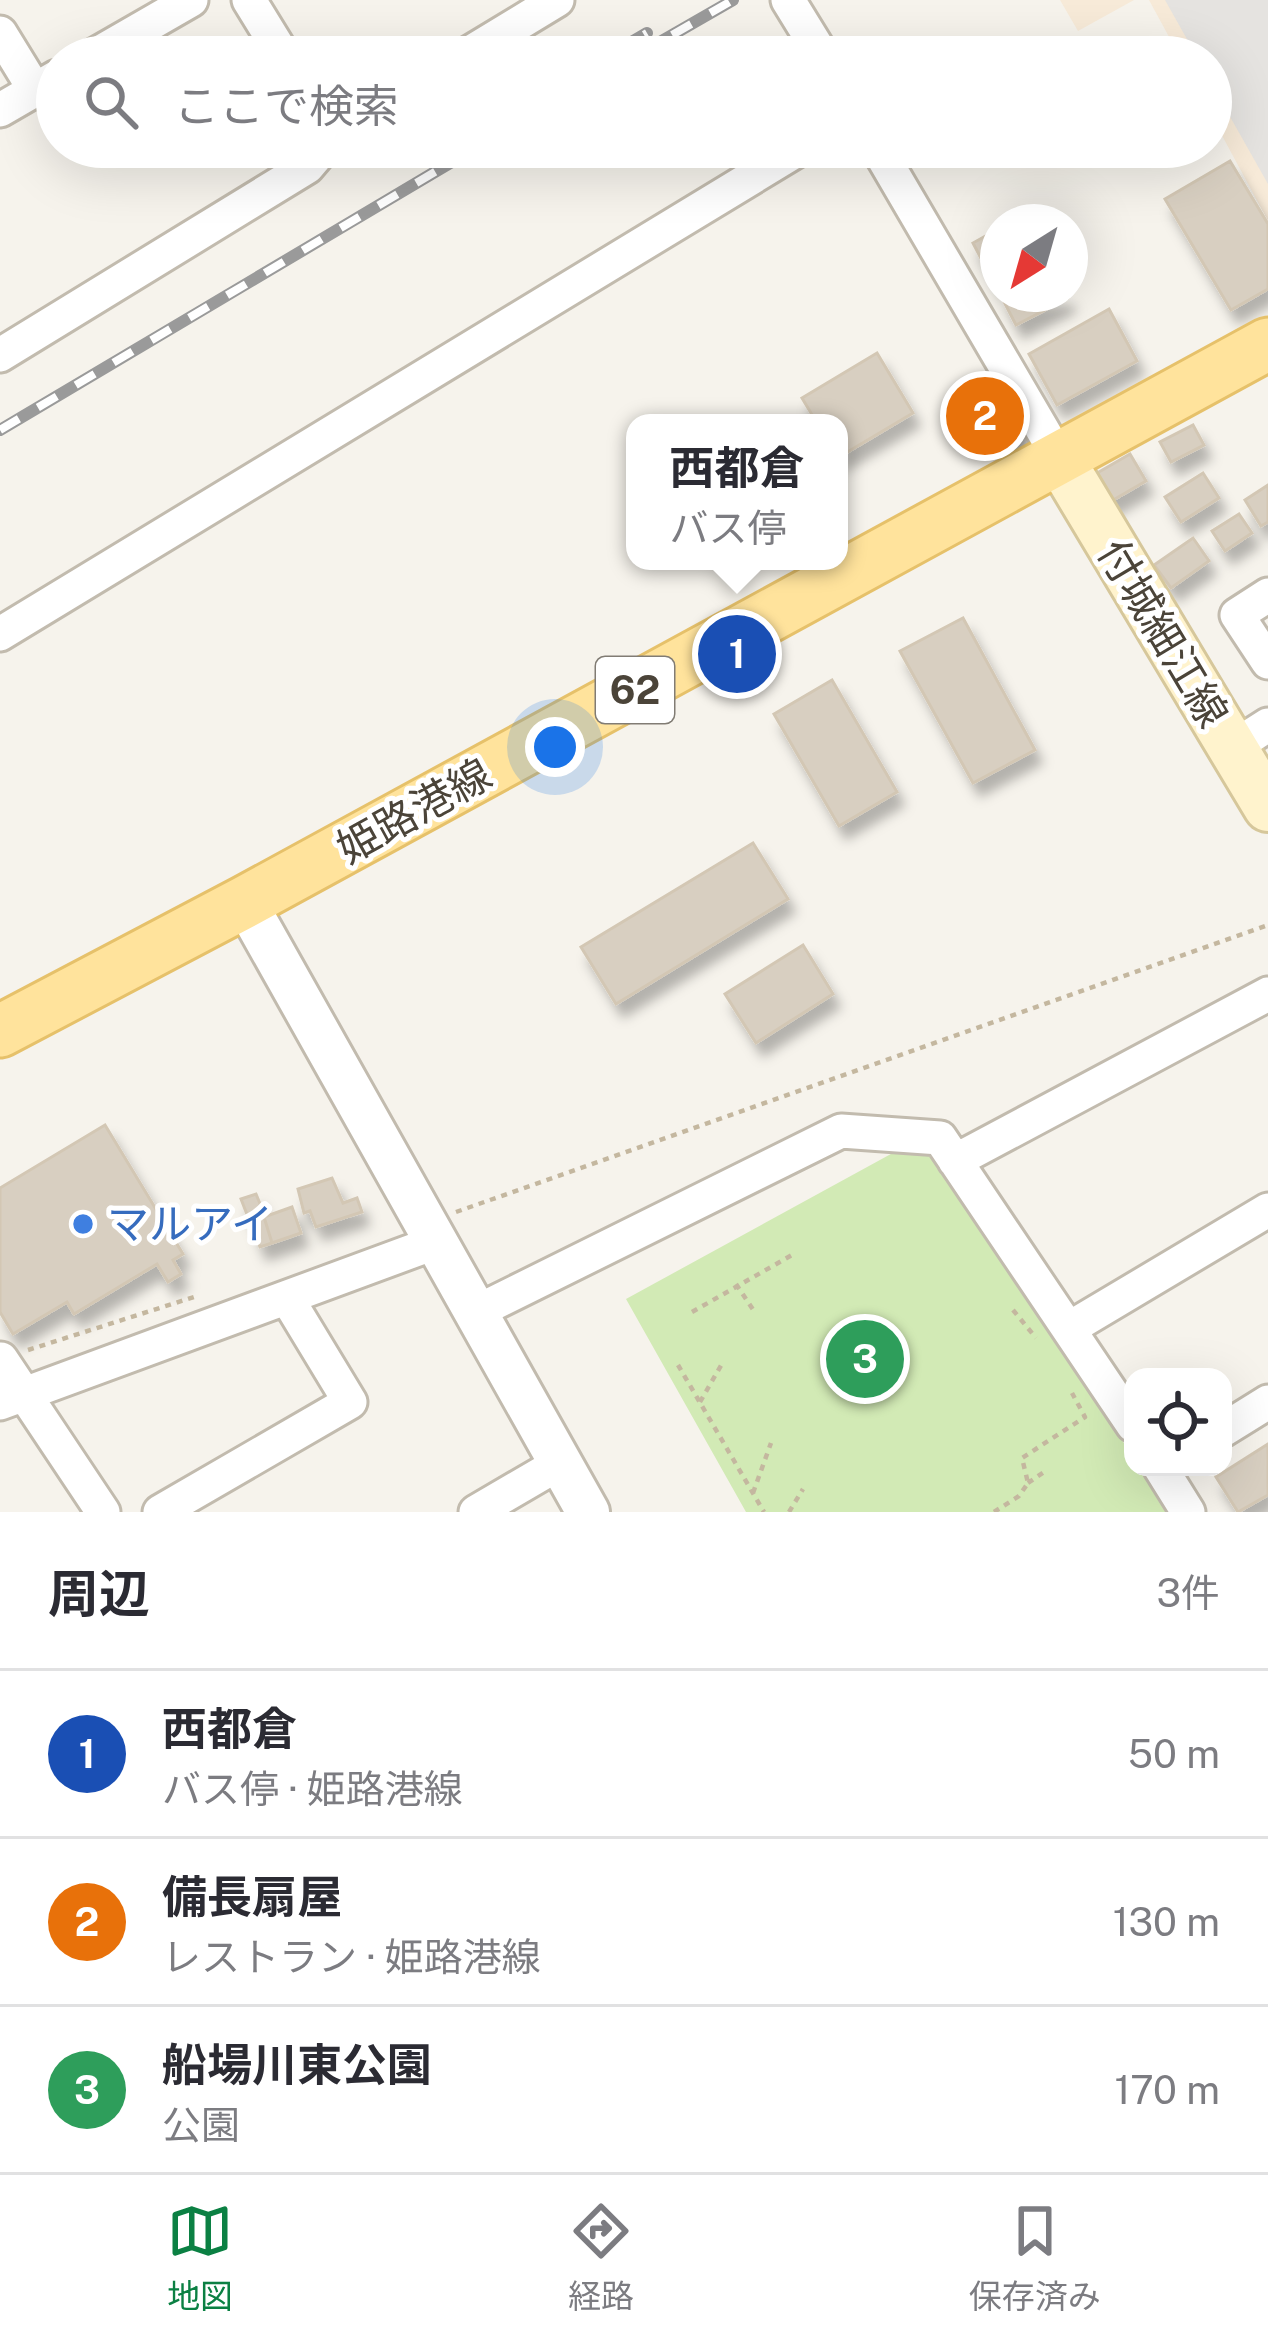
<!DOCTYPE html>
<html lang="ja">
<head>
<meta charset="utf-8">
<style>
  :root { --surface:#fff; --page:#f7f7f7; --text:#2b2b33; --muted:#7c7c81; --line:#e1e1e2; --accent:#0b8043 }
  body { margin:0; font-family:"Public Sans","Noto Sans JP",sans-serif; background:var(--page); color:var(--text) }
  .controls { position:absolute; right:36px; bottom:36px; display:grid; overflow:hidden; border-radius:24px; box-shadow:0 12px 48px #0002 }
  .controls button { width:108px; height:108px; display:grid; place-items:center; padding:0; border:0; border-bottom:3px solid var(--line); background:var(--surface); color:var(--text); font:60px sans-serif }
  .compass { position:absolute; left:980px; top:204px; width:108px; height:108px; border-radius:50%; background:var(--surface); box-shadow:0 12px 48px #0002; rotate:217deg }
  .you { position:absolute; left:555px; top:747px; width:42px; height:42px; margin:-30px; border:9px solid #fff; border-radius:50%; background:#1a73e8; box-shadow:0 0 0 18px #1a73e833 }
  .badge { display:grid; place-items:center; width:78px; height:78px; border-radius:50%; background:var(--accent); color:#fff; font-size:39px; font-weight:700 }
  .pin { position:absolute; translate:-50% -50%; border:6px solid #fff; box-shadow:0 3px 12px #0006 }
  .popup { position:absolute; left:626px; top:414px; width:222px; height:156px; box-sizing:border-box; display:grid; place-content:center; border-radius:24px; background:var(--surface); filter:drop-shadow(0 3px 9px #0005); font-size:39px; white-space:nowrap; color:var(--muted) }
  .popup b { font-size:45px; color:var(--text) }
  .popup::after { content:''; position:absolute; left:50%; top:100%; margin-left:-24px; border:24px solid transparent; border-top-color:var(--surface) }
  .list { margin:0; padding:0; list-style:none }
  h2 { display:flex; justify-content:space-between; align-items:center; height:156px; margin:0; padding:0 48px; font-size:51px }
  h2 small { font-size:39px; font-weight:400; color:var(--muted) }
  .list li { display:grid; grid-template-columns:78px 1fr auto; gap:36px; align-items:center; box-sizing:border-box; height:168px; padding:0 48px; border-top:3px solid var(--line) }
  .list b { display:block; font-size:45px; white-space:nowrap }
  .list p { margin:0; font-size:39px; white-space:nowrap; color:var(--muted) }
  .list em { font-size:39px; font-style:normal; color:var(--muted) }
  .icon { flex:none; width:66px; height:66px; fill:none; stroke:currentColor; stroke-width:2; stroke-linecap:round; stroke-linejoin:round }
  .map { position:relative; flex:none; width:1268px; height:1512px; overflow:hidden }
  .search { position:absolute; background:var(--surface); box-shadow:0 12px 48px #0002; left:36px; right:36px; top:36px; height:132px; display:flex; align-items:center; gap:30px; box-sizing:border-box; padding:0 42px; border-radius:66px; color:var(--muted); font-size:45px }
  .sheet { height:660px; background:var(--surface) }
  nav { display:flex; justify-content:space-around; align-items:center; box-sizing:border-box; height:168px; border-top:3px solid var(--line); background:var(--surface); font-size:33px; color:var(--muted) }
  nav a { display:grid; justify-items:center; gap:6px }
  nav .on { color:var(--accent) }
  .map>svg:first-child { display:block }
</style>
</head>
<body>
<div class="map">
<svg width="1268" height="1512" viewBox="0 0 1268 1512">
  <defs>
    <filter id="shadow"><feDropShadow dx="7" dy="13" stdDeviation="6" flood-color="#0004"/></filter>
  </defs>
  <rect width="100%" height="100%" fill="#f6f3ec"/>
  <!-- commercial -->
  <path fill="#f7ead8" d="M1060 0H1134L1078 31Z
    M1149 0H1268V221L1211 115V57H1180Z"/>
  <!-- green -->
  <path fill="#d2eab5" d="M911 1143 929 1144 1133 1457V1467H1139L1169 1512H746L626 1299Z"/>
  <!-- parking -->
  <path fill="#e5e3e0" d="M1165 0H1268V184L1211 83V57H1197Z"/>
  <!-- building -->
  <path fill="#d8cfc1" stroke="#d3c7b4" stroke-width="3" filter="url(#shadow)" d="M1230 161 1268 224V289L1231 310 1165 199Z
    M998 229V291L973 243Z
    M1000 294H1066L1068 298 1016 325Z
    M1109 309 1137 361 1057 405 1029 354Z
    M877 353 913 413 839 457V423H817L802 398Z
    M1001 392 1026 434 998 450 973 408Z
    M1193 425 1204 445 1171 462 1160 442Z
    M1130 454 1146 481 1108 503 1092 476Z
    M1203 473 1219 498 1181 522 1165 497Z
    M1268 485V522L1261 526 1245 500Z
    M1239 514 1252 533 1225 551 1212 531Z
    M1193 538 1209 561 1171 588 1154 565Z
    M963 618 1035 750 973 783 900 651Z
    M832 680 897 792 839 826 774 714Z
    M753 843 788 899 616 1004 581 947Z
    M803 945 833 994 756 1043 725 994Z
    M105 1125 183 1254 173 1260 181 1274 168 1282 157 1264 74 1314 67 1302 13 1334 0 1312V1188Z
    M332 1178 343 1203 357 1198 362 1212 316 1227 310 1211 304 1213 298 1189Z
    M256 1194 263 1211 248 1217 241 1199Z
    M292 1207 301 1233 272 1243 264 1217Z
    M264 1217 272 1243 260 1247 250 1222Z
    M1268 1444V1495L1238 1512 1216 1477Z"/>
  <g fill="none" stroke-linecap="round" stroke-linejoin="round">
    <defs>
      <path id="minor" d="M249 0 284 57
        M788 0 823 57
        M0 33 35 90
        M92 57 191 0
        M463 57 557 0
        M0 110 57 77
        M877 147 1059 458
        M0 355 307 167 324 147
        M1268 595 1237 615 1268 662
        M0 634 802 147
        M1232 748 1268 725
        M955 1161 1268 994
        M474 1313 841 1131 940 1138 1133 1425
        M1070 1328 1268 1210
        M1 1359 103 1512
        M0 1403 434 1243
        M1223 1430 1268 1402
        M1160 1467 1188 1512
        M160 1512 350 1402 287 1298
        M476 1512 560 1463"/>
      <path id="tertiary" d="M245 902 588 1512"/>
      <path id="secondary" d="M1059 458 1268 807"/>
      <path id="primary" d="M0 1031 245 902 1268 344"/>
    </defs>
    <!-- minor casing -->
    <use href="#minor" stroke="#c2bbae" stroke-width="39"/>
    <!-- tertiary casing -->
    <use href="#tertiary" stroke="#c2bbae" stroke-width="48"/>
    <!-- secondary casing -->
    <use href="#secondary" stroke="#d6c79b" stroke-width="54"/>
    <!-- primary casing -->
    <use href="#primary" stroke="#e6c16a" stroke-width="57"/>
    <!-- path -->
    <path stroke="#c4b79f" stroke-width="4.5" stroke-dasharray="6 6" stroke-linecap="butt" d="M456 1212 1268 925
      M736 1284 754 1311
      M1013 1310 1036 1338
      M692 1312 792 1255
      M28 1350 194 1297
      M678 1365 764 1512
      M700 1402 723 1362
      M1028 1483 1044 1472
      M753 1493 771 1443
      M789 1512 803 1489
      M994 1512 1019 1496 1028 1483 1022 1458 1085 1417 1072 1393"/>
    <!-- minor -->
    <use href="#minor" stroke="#fff" stroke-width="33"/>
    <!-- tertiary -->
    <use href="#tertiary" stroke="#fff" stroke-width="42"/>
    <!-- secondary -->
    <use href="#secondary" stroke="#fff3cd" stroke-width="48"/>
    <!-- primary -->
    <use href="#primary" stroke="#ffe39c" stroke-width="51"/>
    <defs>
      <path id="rail" d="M606 57 647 33
        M634 57 733 0
        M0 430 477 147"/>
    </defs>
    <!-- rail casing -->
    <use href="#rail" stroke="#9a9a9a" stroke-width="12"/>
    <!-- rail -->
    <use href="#rail" stroke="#fff" stroke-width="8" stroke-dasharray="22" stroke-linecap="butt"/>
  </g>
  <!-- markers -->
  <circle fill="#3f7fe0" stroke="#fff" stroke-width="4.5" cx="83" cy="1224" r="12"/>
  <g text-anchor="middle" stroke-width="10" stroke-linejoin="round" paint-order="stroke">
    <!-- shield labels -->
    <rect fill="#fff" stroke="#817c74" stroke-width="3" x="596" y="657" width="78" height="66" rx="9"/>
    <g font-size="39" font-weight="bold" fill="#4b4439">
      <text x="635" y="704">62</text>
    </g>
    <!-- street labels -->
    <g font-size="42" fill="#4b4439" stroke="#fff">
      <text transform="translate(1163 633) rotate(59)" y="15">付城細江線</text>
      <text transform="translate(414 811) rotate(-29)" y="15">姫路港線</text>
    </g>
    <!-- shop labels -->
    <g font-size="42" fill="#366cbe" stroke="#fff" text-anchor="start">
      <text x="107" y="1239">マルアイ</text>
    </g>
  </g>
</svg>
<div class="controls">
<button><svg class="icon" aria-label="locate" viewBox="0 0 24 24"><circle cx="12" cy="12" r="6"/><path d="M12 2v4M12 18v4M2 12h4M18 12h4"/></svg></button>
</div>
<svg class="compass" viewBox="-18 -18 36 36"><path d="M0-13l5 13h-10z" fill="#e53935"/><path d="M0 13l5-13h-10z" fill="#7c7c81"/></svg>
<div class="you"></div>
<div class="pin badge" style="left:737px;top:654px;background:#1a4fb4">1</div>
<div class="popup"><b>西都倉</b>バス停</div>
<div class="pin badge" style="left:985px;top:416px;background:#e8710a">2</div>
<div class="pin badge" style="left:865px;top:1359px;background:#2e9e5b">3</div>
<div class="search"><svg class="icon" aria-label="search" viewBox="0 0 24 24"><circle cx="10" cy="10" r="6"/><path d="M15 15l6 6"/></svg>ここで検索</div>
</div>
<section class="sheet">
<h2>周辺<small>3件</small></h2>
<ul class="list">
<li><span class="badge" style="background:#1a4fb4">1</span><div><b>西都倉</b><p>バス停 · 姫路港線</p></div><em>50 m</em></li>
<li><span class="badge" style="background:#e8710a">2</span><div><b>備長扇屋</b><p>レストラン · 姫路港線</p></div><em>130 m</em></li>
<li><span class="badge" style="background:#2e9e5b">3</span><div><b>船場川東公園</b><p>公園</p></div><em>170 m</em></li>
</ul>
</section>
<nav>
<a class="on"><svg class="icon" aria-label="map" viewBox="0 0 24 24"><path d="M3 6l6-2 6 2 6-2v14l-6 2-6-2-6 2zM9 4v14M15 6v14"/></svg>地図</a>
<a><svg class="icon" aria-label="directions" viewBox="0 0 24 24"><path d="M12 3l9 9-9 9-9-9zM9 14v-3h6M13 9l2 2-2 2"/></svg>経路</a>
<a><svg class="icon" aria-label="saved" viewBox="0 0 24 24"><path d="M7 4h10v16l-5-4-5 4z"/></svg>保存済み</a>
</nav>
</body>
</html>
